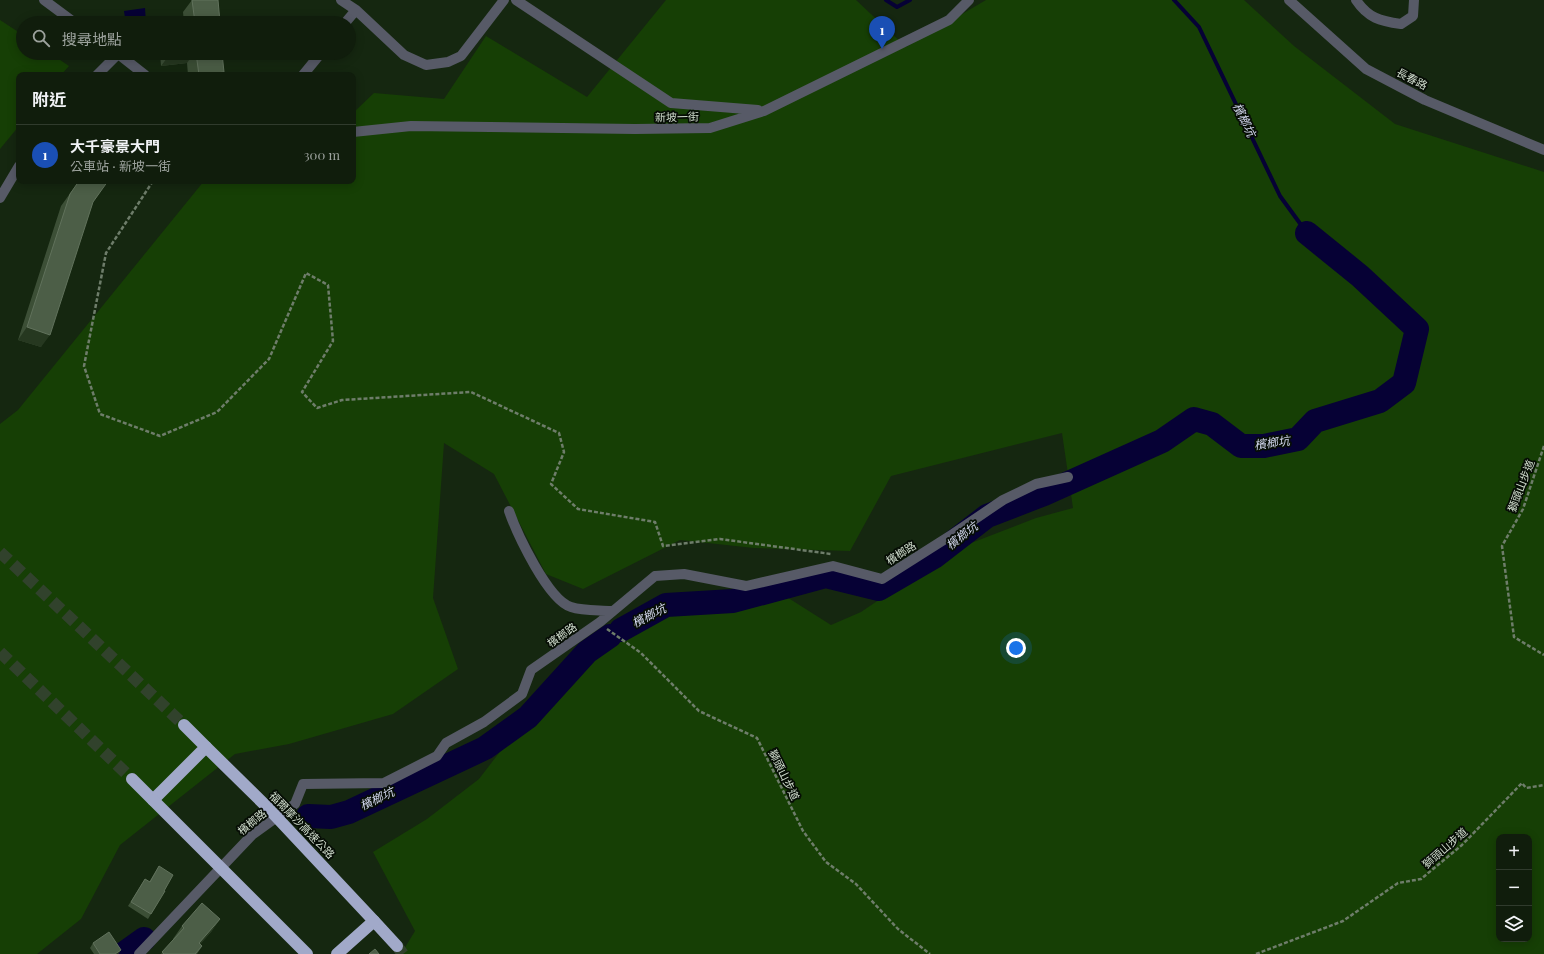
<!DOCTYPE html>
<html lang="zh-TW">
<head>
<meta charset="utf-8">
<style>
  :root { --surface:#101d0c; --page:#192615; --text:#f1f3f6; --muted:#9ca29d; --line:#303b2d; --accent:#7c3aed }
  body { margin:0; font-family:"Playfair Display","Noto Sans TC",serif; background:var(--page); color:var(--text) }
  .controls { position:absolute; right:12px; bottom:12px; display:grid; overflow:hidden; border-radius:8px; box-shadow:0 2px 10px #0003 }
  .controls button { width:36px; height:36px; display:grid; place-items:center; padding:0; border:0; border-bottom:1px solid var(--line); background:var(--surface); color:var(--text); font:20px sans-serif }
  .you { position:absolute; left:1016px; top:648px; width:14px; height:14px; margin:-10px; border:3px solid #fff; border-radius:50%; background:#1a73e8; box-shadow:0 0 0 6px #1a73e833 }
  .badge { display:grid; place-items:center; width:26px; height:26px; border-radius:50%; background:var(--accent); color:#fff; font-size:13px; font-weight:700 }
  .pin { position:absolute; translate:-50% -33px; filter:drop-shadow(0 1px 2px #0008) }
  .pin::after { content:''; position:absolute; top:21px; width:14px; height:12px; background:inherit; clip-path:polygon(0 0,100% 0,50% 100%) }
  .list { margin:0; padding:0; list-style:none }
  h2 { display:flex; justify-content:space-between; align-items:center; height:52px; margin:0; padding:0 16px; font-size:17px }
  h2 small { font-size:13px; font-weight:400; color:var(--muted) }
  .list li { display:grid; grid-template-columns:26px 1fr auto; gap:12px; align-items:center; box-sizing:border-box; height:60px; padding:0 16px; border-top:1px solid var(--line) }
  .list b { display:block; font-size:15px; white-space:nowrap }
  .list p { margin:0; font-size:13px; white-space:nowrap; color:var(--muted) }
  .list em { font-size:13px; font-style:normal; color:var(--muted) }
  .icon { flex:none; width:22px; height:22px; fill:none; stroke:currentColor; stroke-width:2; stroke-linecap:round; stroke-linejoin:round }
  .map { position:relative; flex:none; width:1544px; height:954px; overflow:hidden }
  .search { position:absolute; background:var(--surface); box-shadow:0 2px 10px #0003; left:16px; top:16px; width:340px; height:44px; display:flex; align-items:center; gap:10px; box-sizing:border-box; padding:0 14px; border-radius:22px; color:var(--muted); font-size:15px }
  .panel { position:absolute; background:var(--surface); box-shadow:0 2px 10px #0003; left:16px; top:72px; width:340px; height:112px; border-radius:8px }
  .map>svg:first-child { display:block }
</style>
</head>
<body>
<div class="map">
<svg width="1544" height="954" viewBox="0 0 1544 954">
  <rect width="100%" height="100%" fill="#152710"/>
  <!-- green -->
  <path fill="#163f05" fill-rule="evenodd" d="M666 0H856L906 47 986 0H1244L1294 46 1395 124 1544 172V954H401L415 931 373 852 427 819 479 779 528 715 632 611 782 594 831 625 861 612 953 550 1036 518 1073 508 1062 433 891 476 850 551 754 548 680 540 583 589 546 574 494 474 444 443 433 598 458 669 393 714 289 744 235 754 120 845 81 919 37 954H0V424L18 410 204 181H353V113L374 93 444 99 486 36 587 97ZM1499 837H1529V939H1499Z
    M0 20 23 35V53H50L69 66 61 75H19V126L0 149Z"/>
  <!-- water -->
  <path fill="#060135" d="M145 8 146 23H118V19L125 18 124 11Z"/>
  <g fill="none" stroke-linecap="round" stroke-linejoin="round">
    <!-- stream -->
    <path stroke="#060135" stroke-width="4" d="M886 0 897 7 910 0
      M1174 0 1199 27 1280 196 1307 233"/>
    <!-- river -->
    <path stroke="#060135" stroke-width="24" d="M621 630 666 605 733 601 826 576 879 589 934 557 987 516 1044 494 1162 441 1194 419 1212 424 1241 446H1264L1298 439 1315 421 1380 401 1404 383 1417 329 1360 276 1307 233
      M308 816 331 817 349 812 485 748 528 717 587 652 610 636
      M123 954 144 939"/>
    <!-- highway-tunnel -->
    <path stroke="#31422c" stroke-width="12" stroke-dasharray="12 6" stroke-linecap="butt" d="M0 552 184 725
      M0 652 132 779
      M397 946 403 954"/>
    <!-- path -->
    <path stroke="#6e7d6a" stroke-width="2.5" stroke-dasharray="4 2" stroke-linecap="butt" d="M153 181 106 253 84 366 100 414 160 436 217 412 269 359 306 273 328 285 333 341 302 392 317 408 342 400 471 392 559 433 564 452 551 484 578 509 655 522 663 546 720 539 831 554
      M1544 446 1523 509 1502 546 1514 637 1544 655
      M607 629 641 653 699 711 757 738 803 831 826 862 856 884 898 929 930 954
      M1256 954 1343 921 1398 883 1421 879 1462 845 1522 783 1526 788 1544 785"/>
    <!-- minor -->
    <path stroke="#575a67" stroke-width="10" d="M44 0 75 23
      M341 0 356 10 404 55 426 65 448 62 461 56 504 0
      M516 0 671 103 758 110
      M1289 0 1366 69 1425 100 1544 150
      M1356 0C1368 18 1380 21 1401 24L1413 16 1414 0
      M345 23 356 10
      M117 53 145 75
      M97 75 118 54
      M303 75 321 53
      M353 132 411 126 635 129 710 128 764 111 949 20 969 0
      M0 198 19 166
      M509 511C517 534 548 600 571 607 583 611 598 610 611 611
      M139 954 252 835 295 804 303 784 384 783 437 756 446 743 484 722 522 694 531 670 600 622 655 576 684 574 746 586 833 566 882 579 953 534 1003 500 1036 484 1068 477"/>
    <!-- highway -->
    <path stroke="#a1a9c9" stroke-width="12" d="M132 779 153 800 206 747 184 725
      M337 954 374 921 397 946"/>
    <!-- highway-bridge -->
    <path stroke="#a1a9c9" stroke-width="12" d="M206 747 268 808 374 921
      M153 800 307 954"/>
  </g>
  <!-- wall -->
  <path fill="#3c4f36" d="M192 0H218L220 22 243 23H184L183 12Z
    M160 53H238L236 55 222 57V75H188L187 63 161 66Z
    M79 181H108L92 203 41 347 18 340 61 206Z
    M159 866 164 891 151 914 148 919 128 906 145 879 149 882Z
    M220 919 211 932 200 944 202 946 197 954H161L174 939H173L182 926Z
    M93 943 121 950 118 954H94L90 948Z"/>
  <!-- shaded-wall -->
  <path fill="#263820" d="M176 53H194L187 63 161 66 170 54Z
    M215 53H238L236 55 212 58Z
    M224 72 222 75H201Z
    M27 327 50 335 41 347 18 340Z
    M220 919 211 932 192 954 199 943Z
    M121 950 118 954H115Z"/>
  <!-- building -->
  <path fill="#4c5e47" stroke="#61725c" d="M192 0H218L220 22 242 19 243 23H195Z
    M196 53H222L224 72 199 75Z
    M79 181H108L93 202 50 335 27 327 70 194Z
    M159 866 173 875 164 891H165L151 914 131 902 145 879 150 882Z
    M202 903 220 919 199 943 202 946 195 954H164L162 952 184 928 182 926Z
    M109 932 121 950 115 954H100L93 943Z
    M375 949 379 954H369Z"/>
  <g text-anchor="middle" stroke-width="3.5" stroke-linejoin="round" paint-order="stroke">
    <!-- street labels -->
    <g font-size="11" fill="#d1ddce" stroke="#060d05">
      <text transform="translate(1412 79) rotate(27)" y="4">長春路</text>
      <text transform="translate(677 117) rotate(-1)" y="4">新坡一街</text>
      <text transform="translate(1521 486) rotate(-69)" y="4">獅頭山步道</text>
      <text transform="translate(901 553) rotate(-32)" y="4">檳榔路</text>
      <text transform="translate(562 635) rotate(-35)" y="4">檳榔路</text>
      <text transform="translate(784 775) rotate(64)" y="4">獅頭山步道</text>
      <text transform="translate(252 822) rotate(-39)" y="4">檳榔路</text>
      <text transform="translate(302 825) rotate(46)" y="4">福爾摩沙高速公路</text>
      <text transform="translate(1445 848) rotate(-41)" y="4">獅頭山步道</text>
    </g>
    <!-- water labels -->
    <g font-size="12" font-style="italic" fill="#d1d6ec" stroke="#060d05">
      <text transform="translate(1244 120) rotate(64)" y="4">檳榔坑</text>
      <text transform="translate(1272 443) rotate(-8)" y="4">檳榔坑</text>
      <text transform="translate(962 536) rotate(-38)" y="4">檳榔坑</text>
      <text transform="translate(649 616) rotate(-27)" y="4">檳榔坑</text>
      <text transform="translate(377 799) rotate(-25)" y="4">檳榔坑</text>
    </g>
  </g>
</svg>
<div class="controls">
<button>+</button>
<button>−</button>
<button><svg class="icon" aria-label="layers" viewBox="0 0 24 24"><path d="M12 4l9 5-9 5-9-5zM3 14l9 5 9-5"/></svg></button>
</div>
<div class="you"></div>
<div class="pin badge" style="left:882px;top:49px;background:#1a4fb4">1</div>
<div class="search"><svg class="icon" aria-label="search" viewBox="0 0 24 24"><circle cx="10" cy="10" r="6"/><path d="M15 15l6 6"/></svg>搜尋地點</div>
<section class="panel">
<h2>附近<small></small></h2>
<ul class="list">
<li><span class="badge" style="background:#1a4fb4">1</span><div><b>大千豪景大門</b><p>公車站 · 新坡一街</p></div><em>300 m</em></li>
</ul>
</section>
</div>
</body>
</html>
